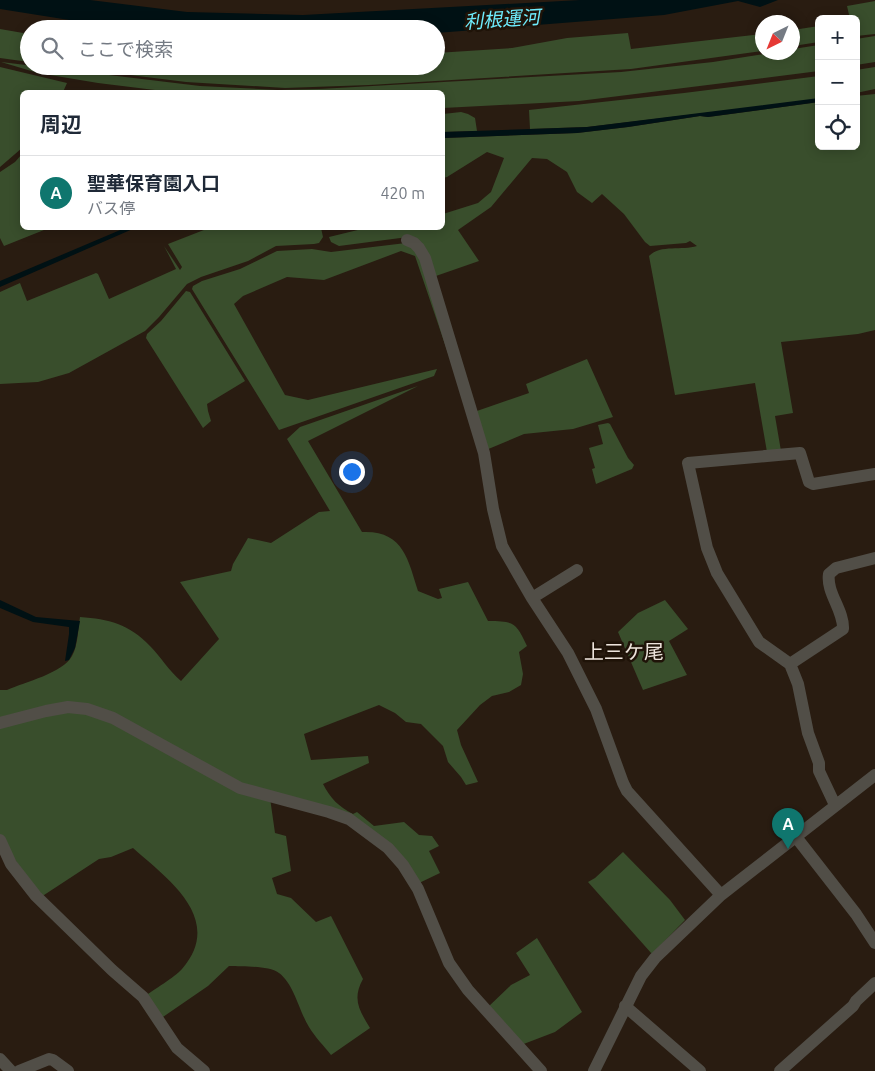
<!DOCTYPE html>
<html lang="ja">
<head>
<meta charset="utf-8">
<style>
  :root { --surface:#fff; --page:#f2f2f3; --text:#1f2937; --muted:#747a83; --line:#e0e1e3; --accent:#0f766e }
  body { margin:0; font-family:Ubuntu,"Noto Sans JP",sans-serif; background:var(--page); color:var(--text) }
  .controls { position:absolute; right:15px; top:15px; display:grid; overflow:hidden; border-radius:8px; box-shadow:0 2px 12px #0003 }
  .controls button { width:45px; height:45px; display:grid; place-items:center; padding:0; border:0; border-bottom:1px solid var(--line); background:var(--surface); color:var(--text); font:25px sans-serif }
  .compass { position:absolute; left:755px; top:15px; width:45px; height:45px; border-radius:50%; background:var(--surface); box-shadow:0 2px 12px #0003; rotate:223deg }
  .you { position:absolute; left:351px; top:471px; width:18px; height:18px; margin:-12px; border:4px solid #fff; border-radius:50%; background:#1a73e8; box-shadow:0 0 0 8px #1a73e833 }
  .badge { display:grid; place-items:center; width:32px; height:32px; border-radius:50%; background:var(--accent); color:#fff; font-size:16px; font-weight:700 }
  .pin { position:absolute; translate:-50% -41px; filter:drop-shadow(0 1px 2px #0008) }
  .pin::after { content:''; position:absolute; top:26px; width:18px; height:15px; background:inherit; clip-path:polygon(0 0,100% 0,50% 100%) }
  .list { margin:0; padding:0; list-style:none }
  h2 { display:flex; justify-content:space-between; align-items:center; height:65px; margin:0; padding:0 20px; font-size:21px }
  h2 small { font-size:16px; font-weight:400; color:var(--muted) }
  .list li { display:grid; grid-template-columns:32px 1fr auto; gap:15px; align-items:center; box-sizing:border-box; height:75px; padding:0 20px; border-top:1px solid var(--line) }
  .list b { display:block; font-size:19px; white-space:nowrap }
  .list p { margin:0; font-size:16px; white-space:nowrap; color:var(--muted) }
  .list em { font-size:16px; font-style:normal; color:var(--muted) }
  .icon { flex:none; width:28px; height:28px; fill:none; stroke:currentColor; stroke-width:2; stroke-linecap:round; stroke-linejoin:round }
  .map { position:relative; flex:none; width:875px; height:1071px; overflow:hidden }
  .search { position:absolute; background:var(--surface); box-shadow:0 2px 12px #0003; left:20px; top:20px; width:425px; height:55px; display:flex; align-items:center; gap:12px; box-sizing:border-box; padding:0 18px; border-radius:28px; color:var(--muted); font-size:19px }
  .panel { position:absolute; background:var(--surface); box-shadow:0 2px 12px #0003; left:20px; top:90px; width:425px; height:140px; border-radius:8px }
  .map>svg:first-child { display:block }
</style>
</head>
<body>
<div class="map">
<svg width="875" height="1071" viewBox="0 0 875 1071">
  <rect width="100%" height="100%" fill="#291c11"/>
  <!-- green -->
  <path fill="#394e2c" d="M875 1V34L856 36V19H850L847 6Z
    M819 26V42L793 46V30Z
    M0 29 29 34V62L0 58Z
    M628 33 631 49 762 34V51L631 69 369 85 285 88 186 82 58 66H436V53L512 48 567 38Z
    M875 36V62L856 65V39Z
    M819 45V71L579 101 443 108 442 92H171L98 83 38 73 1 62 200 86 278 90 319 89 621 72 713 62 771 53 792 52 793 49Z
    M0 67 67 83 63 92H22V148L0 167Z
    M875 67V89L856 93V70Z
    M819 76V98L814 100 587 127 530 129 529 110 684 93Z
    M875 94V330L858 334 781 342 793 413 775 416 781 451 767 452 755 383 675 395 649 256C661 244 682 251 697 246L690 241 686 243 650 246 645 242 624 214 602 194 592 203 577 192 567 172 547 159 532 158 491 207 458 230 479 261 433 277 408 237 339 246 331 242 329 237 366 228H442L443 214 478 203 491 192 504 158 487 152 447 177 443 178V138L577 133 628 127 700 116 708 117 819 102V146H856V96Z
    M461 112 468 114 475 118 477 131 443 132V114Z
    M22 154V228H49L4 246 0 238V172L15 162Z
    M209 228H321L323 237 319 243 314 244 276 246 248 261 201 277 187 284 159 317 145 331 69 373 38 382 0 384V292L20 283 27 301 96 273 98 274 109 299 176 269 164 246 180 270 182 267 168 244Z
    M406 243 418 251 452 365 415 256 401 251 324 280 287 277 243 296 234 304 285 395 308 400 437 369 434 376 279 430 192 289 193 286 202 281 240 269 277 251 312 249 331 252Z
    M186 291 190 292 245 381 207 404 208 411 211 421 203 428 146 338 147 334 161 321Z
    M587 359 613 417 573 429 524 434 486 450 474 412 529 393 526 384Z
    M418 386 308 441 362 532C403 530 408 559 418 591L438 599 442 598 439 589 468 582 488 621C515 621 516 623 527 646L519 652 523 674 521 685 509 692 492 696 480 705 457 730 461 745 478 782 466 785 461 777 448 762 443 746 421 724 406 722 395 713 379 705 304 734 311 760 368 756 369 763 323 784C330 798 339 807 353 814L357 812 374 826 404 822 419 835 432 836 439 846 429 851 440 873 417 884 365 827 240 785 88 708 0 722V690H7C25 682 63 673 72 656 78 645 78 629 80 617 109 619 129 624 150 646 161 657 169 671 181 681L219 639 180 582 231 571 233 564 248 538 271 543 319 512 330 511 287 439 300 427Z
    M608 423 610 424 628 458 634 465 632 469 596 484 592 469 595 468 589 448 603 444 598 425Z
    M665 600 688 629 669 641 687 675 643 690 618 632 638 613Z
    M88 711 270 798 275 833 286 836 291 871 272 878 277 894 291 898 316 922 331 916 363 979C352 999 359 1010 370 1028L331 1055C324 1046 315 1037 309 1027 299 1011 294 984 279 973 268 965 242 967 229 966L208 986 160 1019 144 997C153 990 175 977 182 969 225 919 168 879 133 848L111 857 99 859 41 897 0 838V725L42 713Z
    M623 852 670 900 685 920 652 954 588 882 595 878Z
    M537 938 582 1012 555 1032 521 1045 487 1008 511 985 530 975 516 953Z"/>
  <!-- water -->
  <path fill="#001114" d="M0 0H90L187 12 303 15 580 0H778L760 7 738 1 664 15 436 33V29H126L0 9Z
    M819 98V102L708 117 700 116 628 127 577 133 443 138V132L587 127Z
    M125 228H135L0 287V281Z
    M0 600 36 617 80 621 75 648 69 660 65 661 69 634V627L33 622 0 608Z"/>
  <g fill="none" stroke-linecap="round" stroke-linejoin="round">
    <!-- minor -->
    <path stroke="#514e47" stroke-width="12" d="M407 240 414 243 419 248 425 258 434 288 484 453 493 509 502 546 532 598 568 653 596 709 623 783 627 791 721 895
      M532 598 577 570
      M790 664 843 629C844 610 826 593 829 574L836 568 875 558
      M0 723 46 711 68 707 87 709 113 718 240 788 329 812 349 819 388 848 403 865 418 889 449 963 468 990 541 1071
      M835 805 819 771V763L808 733 798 684 790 664 759 642 717 573 707 548 688 463 800 453 809 482 813 484 875 474
      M796 837 856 914 875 943
      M0 840 11 864 36 896 112 970 143 997 177 1048 204 1071
      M625 1006 700 1071
      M0 1059 11 1071
      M19 1071 49 1059 53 1060 68 1071
      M594 1071 641 976 655 958 721 895 875 775
      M780 1071 853 1006 856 1001 875 983"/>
  </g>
  <g text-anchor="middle" stroke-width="5" stroke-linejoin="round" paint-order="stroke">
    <!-- water labels -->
    <g font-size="19" font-style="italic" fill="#6eecfd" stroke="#1f1308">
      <text transform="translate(502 19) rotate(-4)" y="7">利根運河</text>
    </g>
    <!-- quarter labels -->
    <g font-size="20" fill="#ede4dc" stroke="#1f1308">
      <text x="624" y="659">上三ケ尾</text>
    </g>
  </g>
</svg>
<div class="controls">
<button>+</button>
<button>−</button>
<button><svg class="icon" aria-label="locate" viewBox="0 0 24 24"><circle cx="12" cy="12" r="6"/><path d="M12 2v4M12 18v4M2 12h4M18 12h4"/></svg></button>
</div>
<svg class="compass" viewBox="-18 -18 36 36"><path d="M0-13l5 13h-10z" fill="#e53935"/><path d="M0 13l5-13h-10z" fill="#747a83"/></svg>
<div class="you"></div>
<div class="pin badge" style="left:788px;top:849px">A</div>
<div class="search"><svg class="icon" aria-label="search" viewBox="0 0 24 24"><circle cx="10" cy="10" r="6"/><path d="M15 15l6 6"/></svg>ここで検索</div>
<section class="panel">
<h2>周辺<small></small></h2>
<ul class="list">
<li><span class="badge">A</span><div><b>聖華保育園入口</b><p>バス停</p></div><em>420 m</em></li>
</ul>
</section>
</div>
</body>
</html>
